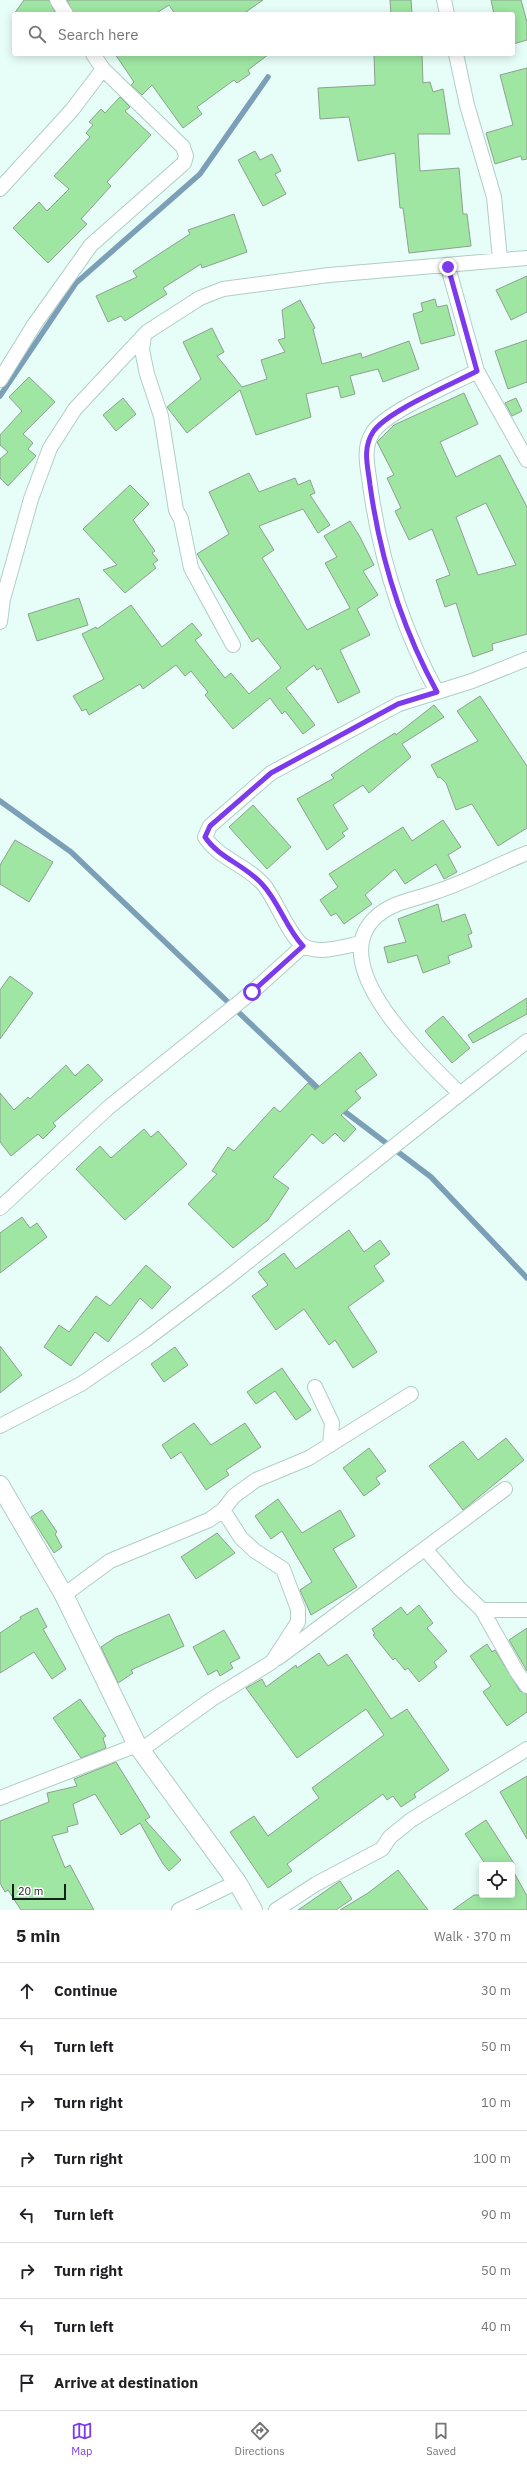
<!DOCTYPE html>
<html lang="en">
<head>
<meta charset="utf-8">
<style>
  :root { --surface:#fff; --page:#f6f6f6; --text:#202124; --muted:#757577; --line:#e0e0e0; --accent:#7c3aed }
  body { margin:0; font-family:"IBM Plex Sans",sans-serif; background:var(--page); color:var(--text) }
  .controls { position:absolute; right:12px; bottom:12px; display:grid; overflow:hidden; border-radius:4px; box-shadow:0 2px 10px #0003 }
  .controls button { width:36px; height:36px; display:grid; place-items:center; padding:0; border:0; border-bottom:1px solid var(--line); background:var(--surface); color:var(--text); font:20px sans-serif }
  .scale { position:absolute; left:12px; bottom:10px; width:54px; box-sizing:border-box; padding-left:4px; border:2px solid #16211e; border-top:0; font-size:11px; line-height:14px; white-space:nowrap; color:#16211e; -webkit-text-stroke:3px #fff; paint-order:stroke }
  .stop { position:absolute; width:12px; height:12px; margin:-9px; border:3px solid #7c3aed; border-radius:50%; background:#fff }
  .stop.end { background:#7c3aed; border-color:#fff; box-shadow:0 1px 4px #0008 }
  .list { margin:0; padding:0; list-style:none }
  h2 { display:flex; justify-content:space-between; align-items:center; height:52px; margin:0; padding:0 16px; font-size:17px }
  h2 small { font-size:13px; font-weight:400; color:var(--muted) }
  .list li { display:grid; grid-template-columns:26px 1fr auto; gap:12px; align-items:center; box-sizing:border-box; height:56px; padding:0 16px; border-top:1px solid var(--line) }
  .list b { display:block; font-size:15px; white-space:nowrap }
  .list em { font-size:13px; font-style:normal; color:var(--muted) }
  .icon { flex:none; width:22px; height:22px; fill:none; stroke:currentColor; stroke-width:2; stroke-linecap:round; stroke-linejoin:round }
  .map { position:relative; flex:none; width:527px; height:1910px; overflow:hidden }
  .search { position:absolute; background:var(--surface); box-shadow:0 2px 10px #0003; left:12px; right:12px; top:12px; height:44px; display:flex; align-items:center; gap:10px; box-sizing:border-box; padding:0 14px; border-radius:4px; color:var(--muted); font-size:15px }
  .sheet { height:500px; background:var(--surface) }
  nav { display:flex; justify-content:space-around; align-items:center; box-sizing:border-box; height:56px; border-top:1px solid var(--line); background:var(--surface); font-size:11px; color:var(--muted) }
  nav a { display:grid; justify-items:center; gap:2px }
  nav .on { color:var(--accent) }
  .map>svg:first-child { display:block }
</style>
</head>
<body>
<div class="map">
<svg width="527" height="1910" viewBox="0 0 527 1910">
  <rect width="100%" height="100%" fill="#e7fef8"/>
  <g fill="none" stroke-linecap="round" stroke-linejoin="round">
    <!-- stream -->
    <path stroke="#7c9fb8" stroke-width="5.5" d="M0 396 76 283 200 174 268 77
      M0 801 71 852 323 1093
      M340 1108 431 1177 527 1278"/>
  </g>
  <!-- building -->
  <path fill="#9ee6a2" stroke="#8ea08f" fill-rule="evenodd" d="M24 0H49L56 14H14Z
    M67 0H263L243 14H175L169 5 155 14H74Z
    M390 0H411L412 14H391Z
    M491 0H521L527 22V40L513 44V14H494Z
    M115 54H269L248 70 250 74 237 83 234 80 197 107 202 114 183 128 152 85 142 95 131 85 134 82Z
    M374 54H422L423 83 430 82 433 92 443 89 450 134H418L420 171 459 168 463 214H467L471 246 409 253 403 208H400L395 153 358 161 349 117 320 119 318 88 375 85Z
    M527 68V159L522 160 521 156 495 164 486 133 513 125 500 75Z
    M120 97 130 107 125 111 151 135 107 182 111 186 81 219 87 224 48 263 13 228 39 202 47 211 69 189 54 176 90 137 86 133 93 125 89 122 101 109 105 113Z
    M255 151 260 160 272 154 281 171 275 174 286 194 263 206 238 160Z
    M234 214 247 252 202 268 201 264 163 288 167 294 125 321 121 316 108 322 96 296 137 277 133 271 190 234 188 230Z
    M527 276V312L511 320 496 290Z
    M435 299 437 307 447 305 455 335 421 344 413 314 423 311 421 303Z
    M300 300 315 328 313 329 322 364 361 353 362 358 409 341 419 369 383 382 378 369 350 376 355 394 341 398 338 386 306 394 311 417 256 435 240 390 187 433 167 407 201 379 183 342 212 328 224 352 217 356 242 387 267 379 261 360 285 352 278 340 285 338 282 310Z
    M527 340V382L508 389 495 351Z
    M29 377 55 402 23 434 33 443 28 449 36 456 8 486 0 478V459L8 452 0 445V435L22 411 9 397Z
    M464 393 478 424 440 442 456 477 500 455 527 507V634L492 644 493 650 473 657 456 603 445 607 436 580 450 575 432 529 409 540 395 511 401 508 387 478 394 475 377 442 394 425ZM486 503 516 565 478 575 456 517Z
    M123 398 136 414 116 431 103 415Z
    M516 398 522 411 512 416 505 403Z
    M249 473 259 492 295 478 298 485 310 480 315 493 310 495 330 525 318 533 303 509 259 526 274 550 262 558 307 630 350 608 325 563 337 557 324 536 350 521 360 537 374 565 363 571 378 595 357 609 370 635 340 650 360 692 338 703 321 668 317 670 314 665 286 688 315 725 303 734 285 711 282 714 270 698 233 729 205 695 208 692 191 671 185 676 176 665 143 689 140 684 89 715 86 709 82 711 73 696 104 679 82 634 96 627 97 629 131 605 162 647 192 623 202 635 195 640 225 678 231 673 249 694 281 668 258 638 252 642 197 554 229 534 209 492Z
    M130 485 149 504 133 520 155 551 152 553 158 560 153 564 156 568 125 593 103 570 117 565 83 529Z
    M79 598 88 625 37 641 28 614Z
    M480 696 527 766V828L498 846 472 804 456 810 446 783 440 777 438 778 431 765 478 741 457 711Z
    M434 705 444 717 402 744 411 757 369 793 363 785 333 805 348 829 342 833 345 836 327 850 297 799 334 778 331 775 369 749 395 733 396 735Z
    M253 805 291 847 267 869 229 827Z
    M443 820 461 847 448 855 457 872 444 879 436 864 405 884 395 869 365 895 372 904 344 924 336 913 331 916 320 900 338 887 329 874 403 827 412 841Z
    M15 840 53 862 29 902 0 884V865Z
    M438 904 442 922 465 914 472 933 468 935 472 947 448 956 450 963 423 973 417 955 388 963 384 947 406 942 398 919Z
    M10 976 33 993 0 1039V990Z
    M527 998V1014L473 1043 468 1035Z
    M443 1016 470 1048 452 1063 425 1031Z
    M360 1052 377 1075 355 1091 361 1098 341 1115 356 1129 344 1142 335 1133 323 1144 312 1134 273 1177 289 1188 268 1220 233 1248 188 1204 217 1174 212 1171 228 1147 234 1151 274 1107 280 1112 308 1083 315 1090Z
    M88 1064 103 1080 53 1123 56 1126 43 1139 38 1134 11 1156 0 1142V1093L14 1110 28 1097 30 1099 66 1065 75 1076Z
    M144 1129 151 1137 158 1131 187 1164 125 1220 76 1169 100 1146 111 1158Z
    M22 1217 30 1228 37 1223 47 1237 0 1273V1233Z
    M349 1230 364 1252 380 1240 390 1254 374 1266 384 1281 348 1307 377 1352 353 1368 335 1340 329 1345 304 1309 276 1330 252 1296 268 1285 258 1272 284 1253 296 1269Z
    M146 1265 171 1287 152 1309 140 1298 108 1342 95 1332 71 1366 44 1347 59 1325 69 1332 96 1296 110 1306Z
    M0 1346 22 1375 0 1393Z
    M175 1347 188 1365 164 1382 151 1364Z
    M282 1368 311 1410 296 1420 275 1391 256 1404 247 1392Z
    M194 1423 211 1445 245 1423 261 1447 226 1470 229 1475 206 1490 181 1452 171 1459 162 1445Z
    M506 1438 524 1460 463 1510 429 1466 463 1441 478 1460Z
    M369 1448 386 1471 376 1478 380 1484 364 1496 343 1468Z
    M278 1499 302 1533 340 1510 355 1536 333 1549 357 1587 311 1615 300 1590 312 1582 282 1531 271 1539 255 1516Z
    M42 1510 57 1532 55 1534 62 1547 54 1553 31 1517Z
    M217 1533 235 1553 196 1579 181 1557Z
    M419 1605 433 1623 427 1628 447 1651 434 1662 437 1667 419 1682 408 1668 405 1670 395 1658 393 1660 373 1635 375 1634 372 1629 401 1607 407 1615Z
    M37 1608 47 1627 43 1629 66 1669 52 1679 34 1652 0 1673V1633L21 1619 20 1617Z
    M169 1614 184 1646 131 1670 133 1673 118 1683 101 1647 116 1637Z
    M527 1628V1671L509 1640Z
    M224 1630 240 1658 230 1663 233 1668 220 1676 217 1670 208 1675 193 1647Z
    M487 1644 492 1652 495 1650 520 1691 527 1694V1712L507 1726 483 1692 491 1686 470 1656Z
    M319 1653 328 1666 347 1654 391 1719 407 1709 449 1770 414 1794 416 1797 401 1807 393 1796 387 1800 383 1794 287 1864 292 1871 268 1888 230 1832 254 1816 268 1836 319 1798 312 1788 384 1735 366 1709 297 1758 246 1688 262 1679 266 1687 296 1665 297 1668Z
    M80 1699 106 1736 103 1738 106 1748 81 1758 53 1718Z
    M116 1762 150 1817 145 1820 181 1860 169 1871 163 1864 140 1823 121 1835 95 1794 73 1804 78 1824 67 1827 68 1832 52 1836 65 1868 70 1865 94 1910H21L8 1890 5 1892 0 1883V1821L49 1802 47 1793 77 1786 74 1779Z
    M527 1776V1839L500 1792Z
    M486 1820 515 1865H486L465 1834Z
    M512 1869 527 1896V1910H453L474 1895H512Z
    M398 1870 428 1910H340L368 1893Z
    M340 1881 352 1899 336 1910H298Z"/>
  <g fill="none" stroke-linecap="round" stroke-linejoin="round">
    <defs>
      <path id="minor" d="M57 0 66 14
        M444 0 447 14
        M456 54 467 105 494 197 500 259
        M0 189 72 110 103 69
        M144 335 142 350 147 374 161 416 176 510 181 519 191 568 233 645
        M477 371 527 460
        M0 380 34 325 91 245 184 163 186 156 183 147 103 69 93 54
        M0 622 3 599 31 499 50 448 75 409 147 332 200 298 223 289 329 275 527 258
        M437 692C402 628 380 557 370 485 368 467 362 449 373 432 387 411 453 384 477 371L448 267
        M361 943C345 946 319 955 304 946 290 938 276 900 264 885 247 865 219 859 205 837L210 826 271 773 399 704 472 681 527 659
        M460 1094C427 1060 321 965 377 916 394 901 418 899 438 891 468 881 497 865 527 853
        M0 1208 109 1107 252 992 303 946
        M315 1387 332 1423 330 1445
        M0 1426 81 1384 144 1341 226 1279 527 1041
        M425 1549 460 1589 482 1610H527
        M64 1595 110 1561 209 1520 223 1510 234 1496 256 1480 309 1458 411 1394
        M482 1610 517 1672 527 1686
        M278 1658 505 1489
        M141 1750 212 1699 272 1662 298 1622V1609L283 1569 255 1551 241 1538 223 1510
        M0 1798 137 1745
        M179 1910 237 1882
        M276 1910 316 1884 382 1849 390 1837 411 1820 527 1749"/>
      <path id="tertiary" d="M0 1485 64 1595 137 1745 237 1882 253 1910"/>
    </defs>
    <!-- minor casing -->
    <use href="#minor" stroke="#b0cdc6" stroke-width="16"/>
    <!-- tertiary casing -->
    <use href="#tertiary" stroke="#b0cdc6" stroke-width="20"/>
    <!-- minor -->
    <use href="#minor" stroke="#fff" stroke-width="14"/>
    <!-- tertiary -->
    <use href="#tertiary" stroke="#fff" stroke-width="18"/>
  </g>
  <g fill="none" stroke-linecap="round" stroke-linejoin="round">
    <!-- route -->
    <path stroke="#7c3aed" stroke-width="5" d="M252 992 303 946C286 928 279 902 262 884 245 865 219 858 205 837L210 826 271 773 398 704 437 692C402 628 380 557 370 485 368 467 362 449 373 432 387 411 453 384 477 371L448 267"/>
  </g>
</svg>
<div class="controls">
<button><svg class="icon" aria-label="locate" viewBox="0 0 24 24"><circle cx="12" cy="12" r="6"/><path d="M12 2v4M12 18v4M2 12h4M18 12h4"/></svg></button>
</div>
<div class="scale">20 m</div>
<div class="stop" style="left:252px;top:992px"></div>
<div class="stop end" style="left:448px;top:267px"></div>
<div class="search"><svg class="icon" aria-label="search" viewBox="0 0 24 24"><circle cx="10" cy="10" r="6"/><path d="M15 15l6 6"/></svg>Search here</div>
</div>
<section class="sheet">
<h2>5 min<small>Walk · 370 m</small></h2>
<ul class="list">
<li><svg class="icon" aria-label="ahead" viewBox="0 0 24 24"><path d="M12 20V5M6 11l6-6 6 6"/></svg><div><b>Continue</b></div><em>30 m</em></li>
<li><svg class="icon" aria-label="left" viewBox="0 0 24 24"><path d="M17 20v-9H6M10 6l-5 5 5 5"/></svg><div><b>Turn left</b></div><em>50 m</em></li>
<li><svg class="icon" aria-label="right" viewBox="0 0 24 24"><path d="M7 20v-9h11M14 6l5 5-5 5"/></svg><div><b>Turn right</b></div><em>10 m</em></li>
<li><svg class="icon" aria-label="right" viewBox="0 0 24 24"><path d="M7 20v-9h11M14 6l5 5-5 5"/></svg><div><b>Turn right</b></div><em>100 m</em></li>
<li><svg class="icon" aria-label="left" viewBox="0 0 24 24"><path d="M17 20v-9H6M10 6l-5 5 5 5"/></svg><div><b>Turn left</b></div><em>90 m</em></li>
<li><svg class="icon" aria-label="right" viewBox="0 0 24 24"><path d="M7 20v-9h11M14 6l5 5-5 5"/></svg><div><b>Turn right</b></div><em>50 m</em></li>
<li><svg class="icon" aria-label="left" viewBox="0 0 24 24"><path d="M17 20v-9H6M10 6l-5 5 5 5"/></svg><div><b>Turn left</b></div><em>40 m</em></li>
<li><svg class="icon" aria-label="arrive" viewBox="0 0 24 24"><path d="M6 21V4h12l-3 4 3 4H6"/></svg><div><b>Arrive at destination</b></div></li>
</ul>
</section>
<nav>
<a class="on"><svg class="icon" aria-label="map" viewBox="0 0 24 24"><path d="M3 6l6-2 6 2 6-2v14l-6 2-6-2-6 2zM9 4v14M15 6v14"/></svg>Map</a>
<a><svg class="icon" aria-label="directions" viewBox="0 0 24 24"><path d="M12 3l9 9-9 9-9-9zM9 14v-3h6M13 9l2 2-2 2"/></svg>Directions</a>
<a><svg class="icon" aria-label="saved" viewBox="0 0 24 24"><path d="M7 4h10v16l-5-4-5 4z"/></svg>Saved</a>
</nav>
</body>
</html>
